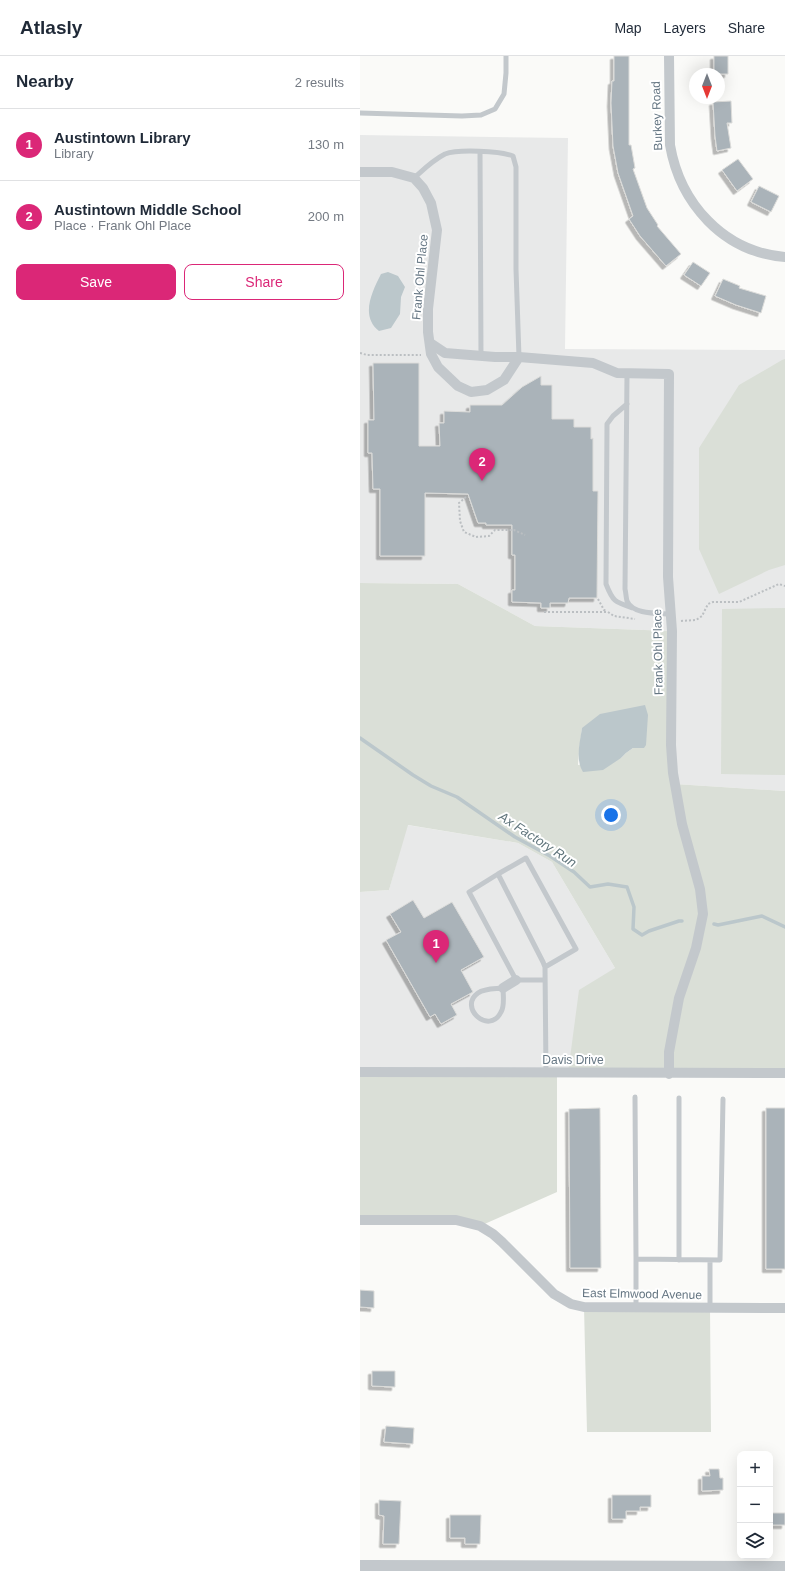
<!DOCTYPE html>
<html lang="en">
<head>
<meta charset="utf-8">
<style>
  :root { --surface:#fff; --page:#f2f2f3; --text:#1f2937; --muted:#747a83; --line:#e0e1e3; --accent:#db2777 }
  body { margin:0; font-family:Arial,sans-serif; background:var(--page); color:var(--text) }
  .controls { position:absolute; right:12px; bottom:12px; display:grid; overflow:hidden; border-radius:8px; box-shadow:0 4px 16px #0002 }
  .controls button { width:36px; height:36px; display:grid; place-items:center; padding:0; border:0; border-bottom:1px solid var(--line); background:var(--surface); color:var(--text); font:20px sans-serif }
  .compass { position:absolute; left:329px; top:12px; width:36px; height:36px; border-radius:50%; background:var(--surface); box-shadow:0 4px 16px #0002; rotate:180deg }
  .you { position:absolute; left:251px; top:759px; width:14px; height:14px; margin:-10px; border:3px solid #fff; border-radius:50%; background:#1a73e8; box-shadow:0 0 0 6px #1a73e833 }
  .badge { display:grid; place-items:center; width:26px; height:26px; border-radius:50%; background:var(--accent); color:#fff; font-size:13px; font-weight:700 }
  .pin { position:absolute; translate:-50% -33px; filter:drop-shadow(0 1px 2px #0008) }
  .pin::after { content:''; position:absolute; top:21px; width:14px; height:12px; background:inherit; clip-path:polygon(0 0,100% 0,50% 100%) }
  .list { margin:0; padding:0; list-style:none }
  h2 { display:flex; justify-content:space-between; align-items:center; height:52px; margin:0; padding:0 16px; font-size:17px }
  h2 small { font-size:13px; font-weight:400; color:var(--muted) }
  .list li { display:grid; grid-template-columns:26px 1fr auto; gap:12px; align-items:center; box-sizing:border-box; height:72px; padding:0 16px; border-top:1px solid var(--line) }
  .list b { display:block; font-size:15px; white-space:nowrap }
  .list p { margin:0; font-size:13px; white-space:nowrap; color:var(--muted) }
  .list em { font-size:13px; font-style:normal; color:var(--muted) }
  .actions { display:flex; gap:8px; padding:12px 16px }
  .actions a { flex:1; padding:9px 0; border:1px solid var(--accent); border-radius:8px; text-align:center; font-size:14px; color:var(--accent) }
  .actions .main { background:var(--accent); color:#fff }
  .icon { flex:none; width:22px; height:22px; fill:none; stroke:currentColor; stroke-width:2; stroke-linecap:round; stroke-linejoin:round }
  .map { position:relative; flex:none; width:425px; height:1515px; overflow:hidden }
  header { display:flex; align-items:center; gap:24px; box-sizing:border-box; height:56px; padding:0 20px; background:var(--surface); border-bottom:1px solid var(--line) }
  header strong { font-size:19px }
  nav { display:flex; gap:22px; margin-inline-start:auto; font-size:14px }
  main { display:flex }
  aside { flex:1; background:var(--surface) }
  .map>svg:first-child { display:block }
</style>
</head>
<body>
<header>
<strong>Atlasly</strong>
<nav><a>Map</a><a>Layers</a><a>Share</a></nav>
</header>
<main>
<aside>
<h2>Nearby<small>2 results</small></h2>
<ul class="list">
<li><span class="badge">1</span><div><b>Austintown Library</b><p>Library</p></div><em>130 m</em></li>
<li><span class="badge">2</span><div><b>Austintown Middle School</b><p>Place · Frank Ohl Place</p></div><em>200 m</em></li>
</ul>
<div class="actions"><a class="main">Save</a><a>Share</a></div>
</aside>
<div class="map">
<svg width="425" height="1515" viewBox="0 0 425 1515">
  <defs>
    <filter id="shadow"><feDropShadow dx="-3.5" dy="3.5" stdDeviation="0" flood-color="#0004"/></filter>
  </defs>
  <rect width="100%" height="100%" fill="#fafaf8"/>
  <!-- built -->
  <path fill="#e8e9e9" d="M0 79 208 82 205 293 425 294V735L315 728 312 575 175 570 98 528 0 527Z
    M47 769 158 787 192 806 255 912 208 1017 0 1016V836L29 834Z"/>
  <!-- green -->
  <path fill="#dadfd7" fill-rule="evenodd" d="M425 303V509L409 514 359 538 339 493V392L379 329 422 304Z
    M0 527 98 528 175 570 312 575 315 728 425 735V1017H208L219 934 255 912 192 806 158 787 48 769 29 834 0 836ZM222 672 273 692 266 697 261 702 218 709 219 695Z
    M425 552V719L361 718 362 553Z
    M0 1016 197 1017V1136L120 1170 0 1164Z
    M224 1251 350 1252 351 1376H227Z"/>
  <!-- water -->
  <path fill="#bbc7cb" d="M28 216 38 220 45 231 41 241 40 258 31 272 19 275C0 260 12 236 21 218Z
    M285 649 288 659 286 689 284 692H273L266 697 261 702 243 714 223 716C215 703 220 686 222 672L240 658Z"/>
  <g fill="none" stroke-linecap="round" stroke-linejoin="round">
    <!-- stream -->
    <path stroke="#bbc7cb" stroke-width="3.5" d="M0 682 53 719 71 730 97 741 155 781 190 800 214 816 230 831 248 828 267 831 274 851 273 873 282 879 289 875 319 865H322
      M354 868 358 869 402 860 425 871"/>
  </g>
  <!-- building -->
  <path fill="#aab3b9" stroke="#dcdcda" filter="url(#shadow)" d="M254 0H269V89H271L275 112 273 113 287 152 298 169 297 170 321 198 306 210 280 180 269 163 273 160 258 117 253 90 251 47 252 25H254Z
    M354 0H368V18H354Z
    M371 45 372 67H367L371 92 357 95 355 80 353 46Z
    M378 103 393 123 377 135 362 114Z
    M399 130 419 140 411 156 391 146Z
    M333 206 350 217 341 230 324 219Z
    M363 223 380 230 379 232 406 240 401 257 376 249 355 240Z
    M13 307H59V390H80L79 367H84V355L110 356V349H142L162 331 181 320V329H192V363H214V371H231V383L233 382V435H238L237 542H209L208 547H190V552H181V547L152 546V534H155V499H152V469H126V467H118L108 438 65 437V500H20V433H13L12 397H8V364H14Z
    M53 844 64 862 92 846 124 901 101 914 113 936 91 948 97 959 81 968 75 958 70 961 26 884 41 876 30 858Z
    M240 1052 241 1212H210L209 1053Z
    M406 1052H425V1213H406Z
    M0 1234 14 1235V1252L0 1251Z
    M12 1315H35V1331L12 1330Z
    M26 1370 54 1372 53 1388 24 1386Z
    M349 1413H359L360 1422H363V1434L342 1435V1420H350Z
    M252 1439H291V1451H280V1455H266V1463H252Z
    M19 1444 41 1445 39 1488H23L24 1460 19 1459Z
    M410 1457H425V1469H410Z
    M90 1459H121L120 1488H105V1482H90Z"/>
  <g fill="none" stroke-linecap="round" stroke-linejoin="round">
    <!-- path -->
    <path stroke="#bbbfc2" stroke-width="2" stroke-dasharray="2 2" stroke-linecap="butt" d="M0 297 7 299H61
      M106 441 99 447 100 465 104 476 116 481 129 480 135 474H154L165 479
      M238 543 244 554 247 555
      M184 556H248L254 560 275 563
      M321 565 336 564 342 560 348 548 353 546H379L419 528 425 530"/>
    <!-- service -->
    <path stroke="#c3c8cc" stroke-width="5" d="M0 57 102 60 121 59 135 53 144 38 146 17V0
      M120 96 121 300
      M54 122C64 113 73 104 85 98 98 93 140 95 153 100L156 111V213L159 301
      M267 318 265 533C266 537 266 542 267 545 273 559 298 557 311 558
      M267 348 253 360 247 368 246 528C253 546 255 546 273 552
      M138 818 166 802 216 893 185 911
      M185 924H156L109 836 138 818 183 906 185 911 186 1017
      M143 932C143 939 145 950 141 956 129 980 98 951 118 937 125 932 135 933 143 932Z
      M275 1041 276 1203 360 1204 363 1043
      M319 1204V1042
      M276 1252V1203
      M350 1252V1204"/>
    <!-- minor -->
    <path stroke="#c3c8cc" stroke-width="10" d="M309 0 310 89C320 147 363 196 425 201
      M0 116H32L54 122 63 132 71 147 77 174 68 253V276L71 298 78 311 98 330 111 336 127 334 144 324 159 301H135L85 297 70 287
      M159 301 233 307 257 317 309 318 308 521 312 575 311 689 313 717 322 768 340 833 343 858 336 892 319 942 309 996V1018
      M143 932 156 924
      M0 1016 425 1017
      M0 1164H96L120 1170 133 1178 142 1186 194 1238 211 1248 224 1251 425 1252"/>
    <!-- tertiary -->
    <path stroke="#c3c8cc" stroke-width="12" d="M0 1510 425 1511"/>
  </g>
  <g text-anchor="middle" stroke-width="4" stroke-linejoin="round" paint-order="stroke">
    <!-- street labels -->
    <g font-size="12" fill="#657683" stroke="#fff">
      <text transform="translate(297 60) rotate(-92)" y="4">Burkey Road</text>
      <text transform="translate(60 221) rotate(-85)" y="4">Frank Ohl Place</text>
      <text transform="translate(298 596) rotate(-91)" y="4">Frank Ohl Place</text>
      <text x="213" y="1008">Davis Drive</text>
      <text transform="translate(282 1238) rotate(1)" y="4">East Elmwood Avenue</text>
    </g>
    <!-- water labels -->
    <g font-size="13" font-style="italic" fill="#60757c" stroke="#fff">
      <text transform="translate(178 783) rotate(33)" y="5">Ax Factory Run</text>
    </g>
  </g>
</svg>
<div class="controls">
<button>+</button>
<button>−</button>
<button><svg class="icon" aria-label="layers" viewBox="0 0 24 24"><path d="M12 4l9 5-9 5-9-5zM3 14l9 5 9-5"/></svg></button>
</div>
<svg class="compass" viewBox="-18 -18 36 36"><path d="M0-13l5 13h-10z" fill="#e53935"/><path d="M0 13l5-13h-10z" fill="#747a83"/></svg>
<div class="you"></div>
<div class="pin badge" style="left:76px;top:907px">1</div>
<div class="pin badge" style="left:122px;top:425px">2</div>
</div>
</main>
</body>
</html>
